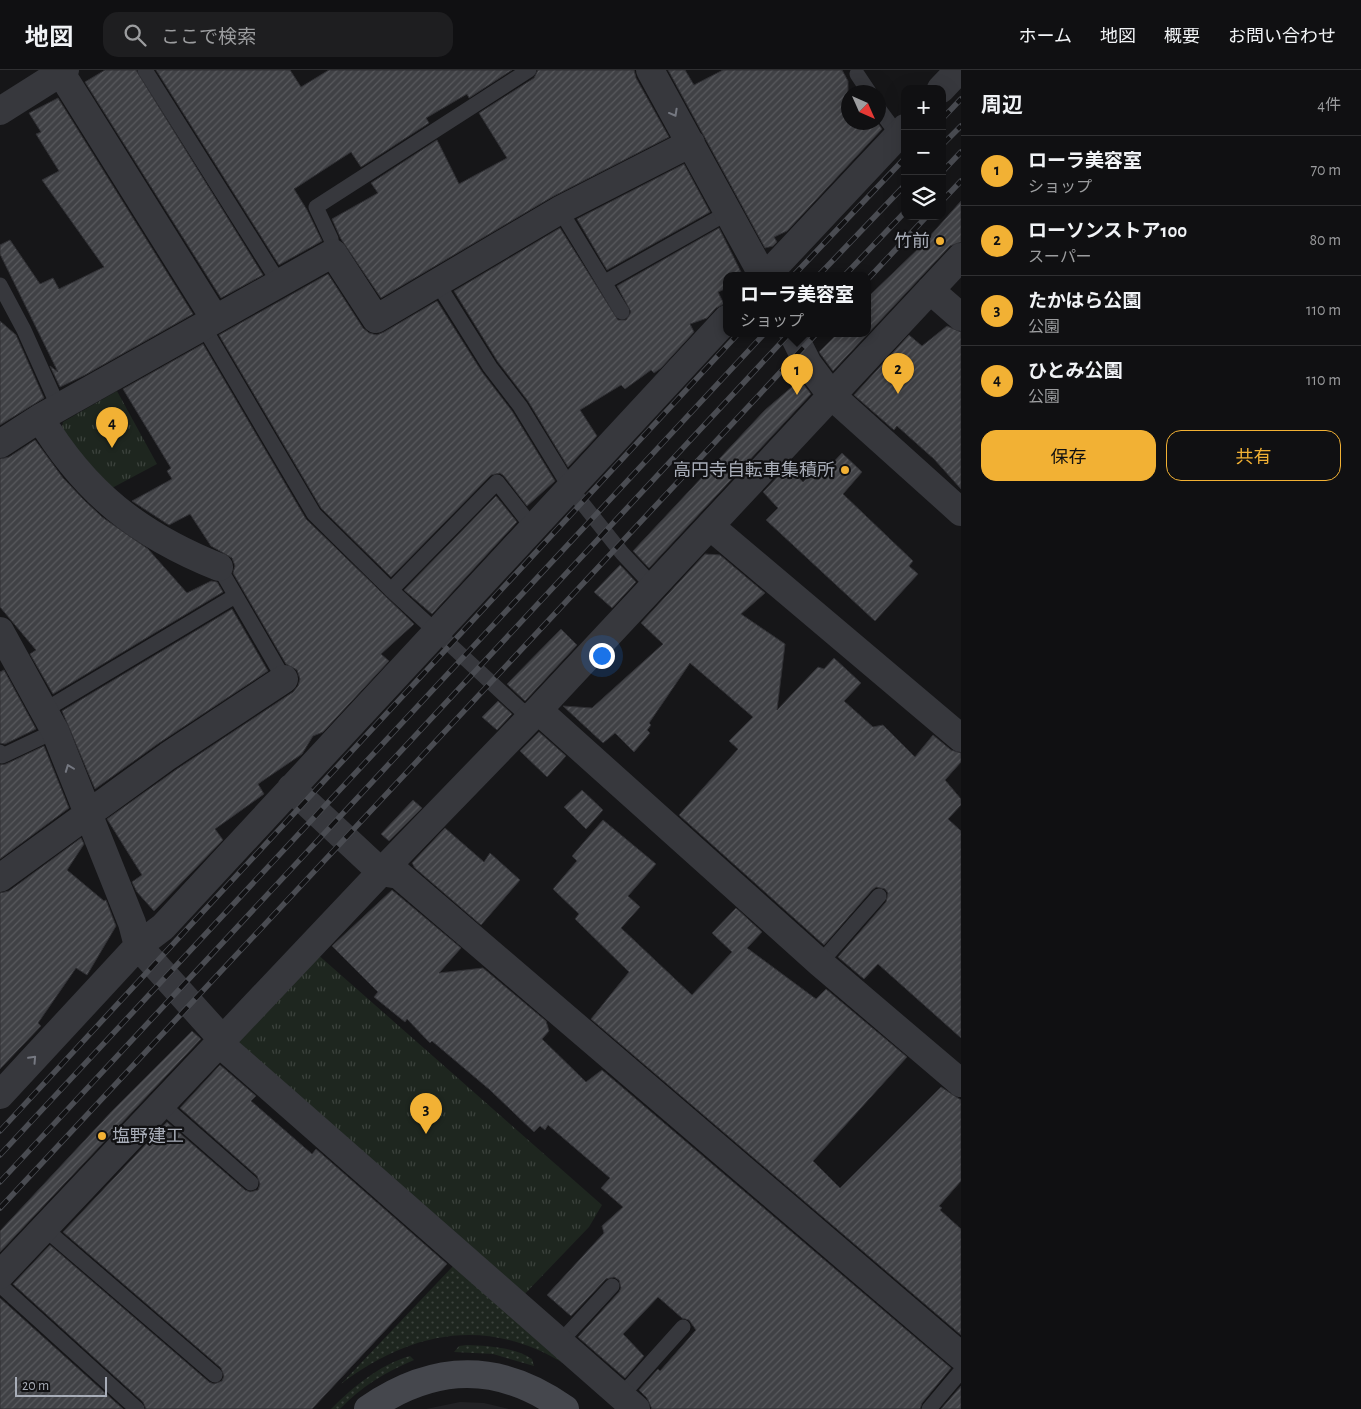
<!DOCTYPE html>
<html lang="ja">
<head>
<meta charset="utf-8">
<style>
  :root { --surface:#101012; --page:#1e1e20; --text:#f1f3f6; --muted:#9c9d9f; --line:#303032; --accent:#f2b134 }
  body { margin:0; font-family:"Alegreya Sans","Noto Sans JP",sans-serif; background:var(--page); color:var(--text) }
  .controls { position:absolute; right:15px; top:15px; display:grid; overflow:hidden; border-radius:10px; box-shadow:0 5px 20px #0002 }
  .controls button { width:45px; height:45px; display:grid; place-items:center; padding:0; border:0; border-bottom:1px solid var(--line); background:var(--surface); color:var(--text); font:25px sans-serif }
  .compass { position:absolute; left:841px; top:15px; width:45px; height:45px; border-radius:50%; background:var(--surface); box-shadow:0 5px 20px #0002; rotate:135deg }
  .scale { position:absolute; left:15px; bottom:12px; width:92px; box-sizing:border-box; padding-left:5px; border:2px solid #a8adb8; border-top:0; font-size:14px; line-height:18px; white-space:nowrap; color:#a8adb8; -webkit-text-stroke:4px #111113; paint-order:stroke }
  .you { position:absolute; left:601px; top:585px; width:18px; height:18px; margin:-12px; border:4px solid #fff; border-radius:50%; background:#1a73e8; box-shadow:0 0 0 8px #1a73e833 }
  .badge { display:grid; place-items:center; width:32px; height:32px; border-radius:50%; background:var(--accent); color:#111; font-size:16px; font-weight:700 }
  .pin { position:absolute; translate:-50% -41px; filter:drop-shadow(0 1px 2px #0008) }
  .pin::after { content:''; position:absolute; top:26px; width:18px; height:15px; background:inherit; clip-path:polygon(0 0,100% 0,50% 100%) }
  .popup { position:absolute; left:723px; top:202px; width:148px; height:65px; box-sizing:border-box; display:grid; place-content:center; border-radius:10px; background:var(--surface); filter:drop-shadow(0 1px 4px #0005); font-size:16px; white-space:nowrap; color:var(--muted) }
  .popup b { font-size:19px; color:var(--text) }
  .popup::after { content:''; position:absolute; left:50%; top:100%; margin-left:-10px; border:10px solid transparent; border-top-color:var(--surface) }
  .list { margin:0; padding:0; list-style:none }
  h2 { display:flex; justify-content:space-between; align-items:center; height:65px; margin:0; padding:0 20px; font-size:21px }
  h2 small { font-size:16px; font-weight:400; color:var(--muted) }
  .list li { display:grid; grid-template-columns:32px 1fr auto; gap:15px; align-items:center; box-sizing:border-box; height:70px; padding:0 20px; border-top:1px solid var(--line) }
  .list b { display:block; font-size:19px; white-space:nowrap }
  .list p { margin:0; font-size:16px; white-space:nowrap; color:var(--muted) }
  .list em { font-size:16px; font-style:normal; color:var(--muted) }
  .actions { display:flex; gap:10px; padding:15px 20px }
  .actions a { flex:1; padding:11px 0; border:1px solid var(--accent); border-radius:15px; text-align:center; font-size:18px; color:var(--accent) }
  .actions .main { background:var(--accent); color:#111 }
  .icon { flex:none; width:28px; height:28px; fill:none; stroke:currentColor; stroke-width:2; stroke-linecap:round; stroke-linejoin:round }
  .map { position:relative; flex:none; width:961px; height:1339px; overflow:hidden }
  header { display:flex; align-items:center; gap:30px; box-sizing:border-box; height:70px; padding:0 25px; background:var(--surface); border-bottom:1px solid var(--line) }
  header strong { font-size:24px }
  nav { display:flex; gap:28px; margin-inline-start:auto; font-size:18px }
  .search { width:350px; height:45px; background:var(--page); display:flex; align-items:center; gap:12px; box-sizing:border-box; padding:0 18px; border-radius:15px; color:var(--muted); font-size:19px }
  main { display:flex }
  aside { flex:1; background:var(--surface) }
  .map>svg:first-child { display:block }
</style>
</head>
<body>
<header>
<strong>地図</strong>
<div class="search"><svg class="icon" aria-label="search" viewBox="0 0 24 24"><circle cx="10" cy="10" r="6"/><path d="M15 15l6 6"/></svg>ここで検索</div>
<nav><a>ホーム</a><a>地図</a><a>概要</a><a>お問い合わせ</a></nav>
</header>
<main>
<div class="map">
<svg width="961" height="1339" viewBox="0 0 961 1339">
  <defs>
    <pattern id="grass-dots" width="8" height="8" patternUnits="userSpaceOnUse" patternTransform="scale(1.25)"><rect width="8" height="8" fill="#1e261f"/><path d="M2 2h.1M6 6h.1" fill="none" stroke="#3c433d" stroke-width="1.8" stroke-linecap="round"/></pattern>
    <pattern id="park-tufts" width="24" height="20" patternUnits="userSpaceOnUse" patternTransform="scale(1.25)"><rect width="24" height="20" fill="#1e261f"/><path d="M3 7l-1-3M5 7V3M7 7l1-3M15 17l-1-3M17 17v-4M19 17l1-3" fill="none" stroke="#3c433d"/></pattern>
    <pattern id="building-hatch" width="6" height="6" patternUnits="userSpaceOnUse" patternTransform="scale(1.25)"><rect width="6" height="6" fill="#404145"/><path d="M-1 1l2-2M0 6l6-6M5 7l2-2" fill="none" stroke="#595a5e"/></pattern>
  </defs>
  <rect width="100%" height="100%" fill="#161618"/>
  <!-- built -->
  <path fill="#222225" d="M460 1332 484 1333 509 1339H426Z"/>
  <!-- grass -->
  <path fill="url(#grass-dots)" d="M456 1193 563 1293C485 1246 410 1262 341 1314Z
    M467 1275C488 1276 514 1277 532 1289L534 1296 493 1284 454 1282 459 1276Z
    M410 1286 414 1290C385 1302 361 1317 340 1339H331C353 1317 379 1295 410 1286Z"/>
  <!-- park -->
  <path fill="url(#park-tufts)" d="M117 321 157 394 112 418 61 362 63 352Z
    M316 883 602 1135 589 1157 519 1230 231 973Z"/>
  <!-- building -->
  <path fill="url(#building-hatch)" stroke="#303034" d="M105 0H136L263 205 221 228 85 12Z
    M156 0H290L301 17 329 0H512L469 28 467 24 426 48 429 53 361 97 351 82 294 119 307 140 322 171 279 195Z
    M538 0H634L636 8 669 67 552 127 381 228 341 169 332 149 378 123 371 113 437 70 459 114 507 88 479 43 534 8Z
    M668 0H685L694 15 723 0H842L848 11V52H877L882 59 787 161 774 167 777 172 773 176 765 178Z
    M58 28 193 244 85 305 60 317 50 296 58 302 0 184V175L10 170 40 214 53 208 59 219 104 197 42 110 59 101 36 64 41 62 29 43Z
    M684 94 710 142 607 200 577 149Z
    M961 131V172L950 176 833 301 819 282 837 264H867V228L921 176Z
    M560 158 618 250H626L631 242 617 216 719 158 743 206H727V218L718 222 724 234 716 238 707 248 690 254 694 262 661 298 654 303 651 300 625 319 621 315 580 340 597 366 568 397 528 331 498 292 454 221Z
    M328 204 363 258 369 263 377 265 384 262 437 231 482 302 512 341 555 411 527 436 504 406 500 403 491 405 391 507 321 438 219 265Z
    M0 251 16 265 44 328 0 355Z
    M947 256 961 262V419L934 389 897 356 894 360 854 325 909 265 922 276Z
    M203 274 306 449 414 554 381 584 389 591 323 662 313 666 302 684 258 714 264 724 215 759 223 770 154 841 137 822 132 812 142 805 107 749 177 699 293 622 298 616 300 609 297 600 286 594 233 503 235 496 232 488 211 476 190 444 169 455 132 431 172 409 167 401 171 398 123 319Z
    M800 310 811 324 649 498 633 481 765 340Z
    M35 370 63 408 84 430 102 447 148 479 187 523 211 511 217 512 223 522 53 624 30 584 36 580 0 537V389L9 387Z
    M842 383 862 402 843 424 913 491 909 496 918 504 875 551 766 450 778 438 763 422 787 397 803 412 810 404 817 410Z
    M496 426 517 452 432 544 404 520Z
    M705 484 720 485 765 523 741 544 785 574 777 640 818 597 824 599 834 588 861 613 844 631 873 657 883 655 915 687 933 665 951 680 961 683V692L945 710 961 729V735L948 749 961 761V968L878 894 864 909 838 887 886 832 888 823 885 819 876 817 872 820 824 875 679 745 738 679 729 671 753 647 690 593 649 653 651 655 647 660 650 663 634 682 615 663 603 673 563 636 592 638 663 574 641 553Z
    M620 495 636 512 612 538 594 522Z
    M232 539 268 601 159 673 95 719 62 641Z
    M561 559 577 575 525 631 507 614Z
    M4 600 36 659 5 674 0 673V602Z
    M498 631 512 644 497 660 482 647Z
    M539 662 566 686 547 707 520 681Z
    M44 676 69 738 0 789V695L6 694Z
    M582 720 603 740 586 759 564 737Z
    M413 730 422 738 389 771 381 764Z
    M603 750 656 794 628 826 640 837 621 858 692 925 732 882 712 863 736 838 762 862 747 878 816 929 826 919 907 987 813 1091 840 1118 941 1017 961 1030V1111L939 1136 942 1138 940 1140 961 1159V1265L591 949 629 902 575 849 579 844 553 819 577 791 572 786Z
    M445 758 484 792 490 783 520 810 481 855 415 798 412 793Z
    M81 768 84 774 67 800 104 831 106 830 116 856 87 905 76 898 38 953 41 956 0 999V823L9 821Z
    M392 820 461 878 439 903 483 898 546 951 549 961 542 969 586 1012 602 1000 951 1298 922 1333 920 1339H652L647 1328 639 1320 658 1299 660 1301 696 1260 689 1250 682 1248 658 1227 623 1264 644 1286 625 1308 578 1267 619 1222 621 1218 619 1210 614 1207 606 1209 571 1246 547 1225 604 1163 602 1156 623 1137 601 1118 610 1108 548 1055 545 1060 540 1056 534 1062 490 1020 432 971 430 973 407 949 405 952 374 927 378 922 332 876Z
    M192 961 201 969 0 1182V1161L113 1040Z
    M220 995 256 1026 251 1031 312 1084 316 1079 447 1194 312 1339H146L143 1332 13 1214 50 1175 209 1312 214 1314 222 1311 224 1306 221 1298 63 1162 167 1052 245 1120 250 1122 258 1120 260 1114 257 1106 180 1038Z
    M0 1228 123 1339H0Z
    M961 1316V1339H941Z"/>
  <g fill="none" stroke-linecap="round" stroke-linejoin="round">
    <!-- lane -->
    <path stroke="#37383d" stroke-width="15" d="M145 0 278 211
      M857 4 869 22
      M878 38 898 65
      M560 140 622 242
      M333 183 331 169 316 137 529 0
      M436 211 490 297 520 336 571 419 622 483 654 517
      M605 212 729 142
      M0 215 24 260 59 338
      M203 256 314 444 391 520 522 641 538 640
      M219 497 284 609
      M391 520 497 412 534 459
      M45 640 235 526
      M0 682 2 686 55 661
      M820 893 879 826
      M162 1035 251 1113
      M44 1158 215 1305
      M0 1215 137 1339
      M560 1272 612 1216
      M621 1326 683 1257
      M929 1339 961 1301"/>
    <!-- street -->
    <path stroke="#37383d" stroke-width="28" d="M650 0 763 206
      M61 3 215 249
      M941 19 959 0
      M0 41 65 0
      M766 206 905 58
      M930 220 961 247
      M793 264 808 294 832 326 961 442
      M40 348C85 423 139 465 219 497
      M0 374 40 348 333 183 376 249 560 140 691 73
      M710 456 961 668
      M0 561 55 661 132 853 138 876 223 970 227 980 636 1339
      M538 640 820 893 961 1013
      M291 718 381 802 399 805 961 1286
      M0 808 168 686 284 609
      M0 1025 138 876 163 857 727 249
      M0 1205 381 802 538 640 961 187"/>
    <!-- secondary -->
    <path stroke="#45474d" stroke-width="28" d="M368 1339C435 1293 499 1292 565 1339"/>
    <defs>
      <path id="rail" d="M942 49 961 29
        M942 75 961 56
        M942 102 961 82
        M942 131 961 111
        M793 206 905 88
        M818 206 905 115
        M844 206 905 142
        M867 210 927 146
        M0 1061 738 264
        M0 1085 764 264
        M0 1112 789 264
        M0 1138 816 264"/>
    </defs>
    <!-- rail casing -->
    <use href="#rail" stroke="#4a4c52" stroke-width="5.5"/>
    <!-- rail -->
    <use href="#rail" stroke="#111113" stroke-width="4" stroke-dasharray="11" stroke-linecap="butt"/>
  </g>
  <!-- one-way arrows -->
  <defs><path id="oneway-chevron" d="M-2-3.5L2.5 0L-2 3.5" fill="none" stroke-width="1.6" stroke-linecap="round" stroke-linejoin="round" transform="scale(1.25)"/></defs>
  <g stroke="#757881">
    <use href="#oneway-chevron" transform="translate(674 43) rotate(61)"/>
    <use href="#oneway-chevron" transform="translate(69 698) rotate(-111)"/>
    <use href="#oneway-chevron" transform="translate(33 989) rotate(-47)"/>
  </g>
  <!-- markers -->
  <g fill="#f2b134" stroke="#111113" stroke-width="2">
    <circle cx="940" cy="171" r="5"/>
    <circle cx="845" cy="400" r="5"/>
    <circle cx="102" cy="1066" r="5"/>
  </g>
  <g text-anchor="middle" stroke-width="4.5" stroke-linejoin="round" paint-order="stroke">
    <!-- poi labels -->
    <g font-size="18" fill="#a8adb8" stroke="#111113" text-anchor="end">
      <text x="930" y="177">竹前</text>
      <text x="835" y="406">高円寺自転車集積所</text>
      <text x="112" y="1072" text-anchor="start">塩野建工</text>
    </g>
  </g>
</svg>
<div class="controls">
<button>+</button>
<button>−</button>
<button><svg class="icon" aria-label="layers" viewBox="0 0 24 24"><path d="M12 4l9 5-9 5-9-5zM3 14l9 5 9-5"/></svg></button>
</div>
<svg class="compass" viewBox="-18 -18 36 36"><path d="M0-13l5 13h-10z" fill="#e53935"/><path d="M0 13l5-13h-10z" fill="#9c9d9f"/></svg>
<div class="scale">20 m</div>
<div class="you"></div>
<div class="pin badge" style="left:797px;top:325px">1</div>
<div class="popup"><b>ローラ美容室</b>ショップ</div>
<div class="pin badge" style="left:898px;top:324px">2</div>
<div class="pin badge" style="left:426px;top:1064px">3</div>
<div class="pin badge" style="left:112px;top:378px">4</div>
</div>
<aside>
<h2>周辺<small>4件</small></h2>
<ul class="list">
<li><span class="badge">1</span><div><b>ローラ美容室</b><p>ショップ</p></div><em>70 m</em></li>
<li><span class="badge">2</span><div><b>ローソンストア100</b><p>スーパー</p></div><em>80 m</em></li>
<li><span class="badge">3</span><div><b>たかはら公園</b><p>公園</p></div><em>110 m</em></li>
<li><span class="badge">4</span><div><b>ひとみ公園</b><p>公園</p></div><em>110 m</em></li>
</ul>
<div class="actions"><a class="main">保存</a><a>共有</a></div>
</aside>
</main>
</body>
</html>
